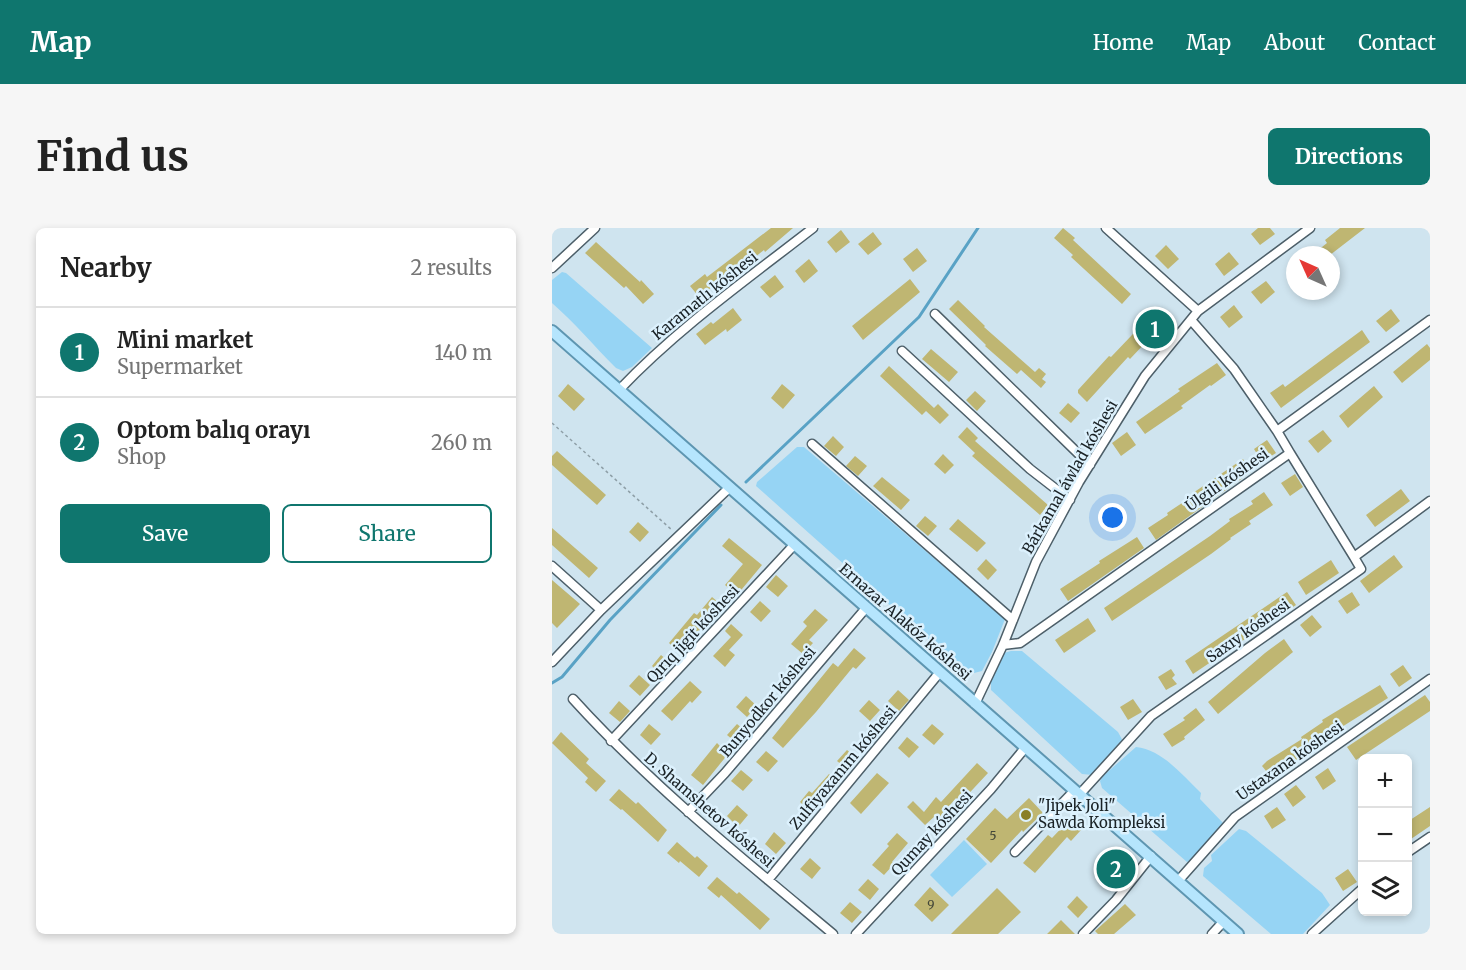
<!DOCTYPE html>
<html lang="en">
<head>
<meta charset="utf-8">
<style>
  :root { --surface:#fff; --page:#f6f6f6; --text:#222; --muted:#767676; --line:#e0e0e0; --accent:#0f766e }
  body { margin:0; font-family:Merriweather,serif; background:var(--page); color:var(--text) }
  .controls { position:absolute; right:18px; bottom:18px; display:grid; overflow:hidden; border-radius:9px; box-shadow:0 3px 9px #0003 }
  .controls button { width:54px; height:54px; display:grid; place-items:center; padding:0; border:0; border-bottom:2px solid var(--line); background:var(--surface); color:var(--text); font:30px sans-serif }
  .compass { position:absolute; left:734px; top:18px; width:54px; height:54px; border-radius:50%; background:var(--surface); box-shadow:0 3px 9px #0003; rotate:315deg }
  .you { position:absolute; left:561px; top:290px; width:21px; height:21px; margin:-15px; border:4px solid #fff; border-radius:50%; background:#1a73e8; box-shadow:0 0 0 9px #1a73e833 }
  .badge { display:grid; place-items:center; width:39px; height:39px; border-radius:50%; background:var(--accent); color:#fff; font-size:20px; font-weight:700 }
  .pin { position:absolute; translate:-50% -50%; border:3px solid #fff; box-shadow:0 2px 6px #0006 }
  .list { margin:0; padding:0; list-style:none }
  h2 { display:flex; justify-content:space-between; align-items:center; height:78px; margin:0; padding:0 24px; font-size:26px }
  h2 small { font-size:20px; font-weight:400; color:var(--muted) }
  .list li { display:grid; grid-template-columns:39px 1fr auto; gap:18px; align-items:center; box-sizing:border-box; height:90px; padding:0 24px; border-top:2px solid var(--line) }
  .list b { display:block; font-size:22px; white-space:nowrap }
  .list p { margin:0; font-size:20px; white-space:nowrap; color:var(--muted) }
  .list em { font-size:20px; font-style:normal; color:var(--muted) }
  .actions { display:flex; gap:12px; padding:18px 24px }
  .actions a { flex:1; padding:14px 0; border:2px solid var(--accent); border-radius:9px; text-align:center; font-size:21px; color:var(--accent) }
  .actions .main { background:var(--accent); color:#fff }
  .icon { flex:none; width:33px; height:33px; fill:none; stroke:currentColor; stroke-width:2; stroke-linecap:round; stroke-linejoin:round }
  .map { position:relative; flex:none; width:878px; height:706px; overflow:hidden; border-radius:9px }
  header { display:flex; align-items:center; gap:36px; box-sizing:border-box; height:84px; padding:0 30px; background:var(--accent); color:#fff }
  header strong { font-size:28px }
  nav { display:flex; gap:33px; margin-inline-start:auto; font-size:21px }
  .intro { display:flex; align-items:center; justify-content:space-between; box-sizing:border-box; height:144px; padding:0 36px }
  h1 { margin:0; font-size:42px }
  .button { padding:15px 27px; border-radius:9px; background:var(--accent); color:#fff; font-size:21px; font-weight:700 }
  main { display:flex; gap:36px; padding:0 36px }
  aside { flex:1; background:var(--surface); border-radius:9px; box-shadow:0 3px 9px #0003 }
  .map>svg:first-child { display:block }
</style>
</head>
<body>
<header>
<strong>Map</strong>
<nav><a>Home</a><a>Map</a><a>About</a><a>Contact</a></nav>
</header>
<div class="intro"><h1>Find us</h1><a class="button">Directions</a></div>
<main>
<aside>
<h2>Nearby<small>2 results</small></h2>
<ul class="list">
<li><span class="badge">1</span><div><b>Mini market</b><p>Supermarket</p></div><em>140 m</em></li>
<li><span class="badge">2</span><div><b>Optom balıq orayı</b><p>Shop</p></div><em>260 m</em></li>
</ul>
<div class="actions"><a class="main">Save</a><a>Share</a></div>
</aside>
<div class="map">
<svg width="878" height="706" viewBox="0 0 878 706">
  <rect width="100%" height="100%" fill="#cfe4ef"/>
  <!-- green -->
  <path fill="#96d4f4" d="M10 44 14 45 100 120 80 139 71 143 64 140C42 118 23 95 0 75V52Z
    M245 219H252L453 391 440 424 430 443 422 445 412 443 204 258 205 254Z
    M459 423H470L566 504 572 515 541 547 530 546 439 462V452L452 425Z
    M584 519C611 522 630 547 649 565L648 571 672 596 640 632 635 634 550 560 548 553 551 548Z
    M687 601 694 603 770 665 778 677 751 706H719L651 648 652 640 660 633 659 627Z
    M412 612 435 636 400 669 378 647Z"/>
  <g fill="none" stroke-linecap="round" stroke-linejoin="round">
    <!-- stream -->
    <path stroke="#59a2c5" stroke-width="3" d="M194 254 367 89 426 0
      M0 455 10 449 58 392 169 277"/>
  </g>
  <!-- building -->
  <path fill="#bfb672" d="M219 0H241L213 24 212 22 170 55 168 53 147 69 138 58 153 46 155 49Z
    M511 0 523 10 521 12 579 66 570 76 519 29 521 27 502 10Z
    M706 0H718L723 6 708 17 699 6Z
    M788 0H813L778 27H760L775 15 773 12Z
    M289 2 298 14 284 25 275 14Z
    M321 4 330 16 316 27 306 16Z
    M44 14 88 54 89 52 102 66 91 76 74 58 72 60 33 25Z
    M614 17 627 31 616 41 603 28Z
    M365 20 375 33 361 44 351 31Z
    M677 24 687 36 672 48 663 36Z
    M257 31 266 43 252 55 243 43Z
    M223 47 232 59 218 70 208 59Z
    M358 51 368 64 311 112 300 98Z
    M714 53 723 64 709 76 699 64Z
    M406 72 433 98 432 99 483 144 487 140 494 146 490 151 494 154 489 160 469 142 465 146 433 118 434 117 397 81Z
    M682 77 691 89 677 100 668 89Z
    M181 80 190 92 175 104 174 101 153 117 144 106 159 94 161 96Z
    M839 81 848 93 834 104 824 93Z
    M600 86 611 96 578 131 576 129 535 174 526 165V162L557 128 559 129Z
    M810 102 818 114 729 180 718 165 731 156 733 159Z
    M875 116 878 120V132L850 155 841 144Z
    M379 121 406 144 397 154 370 131Z
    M665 135 674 147 659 158 658 157 629 178 631 180 593 206 584 194 628 163 626 161Z
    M337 138 382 180 386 176 397 187 388 196 374 183 370 187 328 148Z
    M16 156 33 171 22 183 6 168Z
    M230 156 243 167 231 181 219 170Z
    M822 158 831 169 796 200 787 188Z
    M423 163 434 173 425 183 414 172Z
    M516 175 528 185 519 195 507 185Z
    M415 199 426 210 423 213 496 277 488 287 420 228 423 225 406 209Z
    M771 202 780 213 766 225 756 213Z
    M575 204 584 217 569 228 560 215Z
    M281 208 292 219 284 228 272 218Z
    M715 212 724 225 710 234 702 221Z
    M5 223 54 267 45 277 0 237V228Z
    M391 226 402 237 393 246 382 236Z
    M303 228 315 238 306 248 294 238Z
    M691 231 699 244 604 312 596 300 616 287 615 285 636 271 635 269Z
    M743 246 751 259 738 268 729 255Z
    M330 249 358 272 349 282 321 258Z
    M849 261 858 273 823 299 814 287Z
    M712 264 721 277 697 293 699 296 678 310 679 311 659 326 560 393 552 380 658 308 678 293 677 291 701 276 699 273Z
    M373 288 385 298 376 308 364 298Z
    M406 291 434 315 425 324 397 301Z
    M86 294 97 304 88 314 77 304Z
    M0 300 46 340 37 350 0 317Z
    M585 309 592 320 516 373 508 361 548 335 547 333Z
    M177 310 210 337 185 367 173 357 191 336 170 318Z
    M842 327 851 339 817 365 808 353Z
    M434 331 445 342 436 352 425 341Z
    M779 332 787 345 754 367 746 354Z
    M224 347 236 358 226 369 214 359Z
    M0 352 28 376 5 400 0 395Z
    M735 364 744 377 641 446 633 433Z
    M800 364 808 377 795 386 786 373Z
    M160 369 172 379 162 391 160 388 128 425 117 415 142 385 145 387Z
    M208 373 219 383 209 394 198 384Z
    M263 381 276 392 257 412 261 415 251 426 239 416 255 398 251 394Z
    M760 387 770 399 758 409 748 397Z
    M536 390 544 403 512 425 503 412Z
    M179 396 191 407 177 422 183 427 173 439 161 428 179 409 173 403Z
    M732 411 741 424 666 486 656 474 713 425Z
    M302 420 314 430 304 441 301 439 264 484 231 520 220 510 281 435 286 439Z
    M109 427 121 437 111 448 100 438Z
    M851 437 860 450 847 459 838 446Z
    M619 441 623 447 620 450 625 456 614 462 606 449Z
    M87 447 98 457 88 468 77 458Z
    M138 453 150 464 140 475 138 473 120 493 109 483Z
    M828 457 836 470 769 512 771 513 751 526 753 528 719 549 710 538 715 533 750 511 749 509 771 494 770 492Z
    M346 462 357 472 347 483 336 473Z
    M873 467 878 474V483L804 532 795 519Z
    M194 468 205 478 195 489 184 479Z
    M581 471 590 484 576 492 568 479Z
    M317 472 328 482 318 493 307 483Z
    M67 473 78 483 68 494 57 485Z
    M644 480 653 492 632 509 633 511 620 519 611 506 633 492 631 490Z
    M97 496 109 506 99 517 88 507Z
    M185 496 197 506 187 517 175 507Z
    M380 496 392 506 382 517 370 507Z
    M9 504 37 531 34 535 54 553 44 564 33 554 36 550 0 515Z
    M355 509 367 519 357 530 346 520Z
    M165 515 176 526 151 557 139 547Z
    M295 522 307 532 297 543 285 533Z
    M214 523 226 533 216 544 204 534Z
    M425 535 436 545 408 575 404 570 386 591 383 588 373 597 355 579 361 573 372 584 384 569 389 574Z
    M776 540 784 553 771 562 763 549Z
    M189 542 201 552 191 563 179 553Z
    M325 545 337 555 309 586 298 575Z
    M277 546 288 555 278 566 276 564 259 584 248 574 257 563 260 565Z
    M744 557 754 569 741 579 732 566Z
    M67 561 84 576 86 574 115 602 106 614 70 581 69 582 57 572Z
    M477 570 491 585 471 604 470 602 439 635 414 611 443 580 455 591Z
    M185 577 196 587 186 599 175 588Z
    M725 579 734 592 720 601 712 588Z
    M878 579V598L859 611 855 605V594Z
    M518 591 529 602 519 613 515 609 483 645 471 635 496 607 500 610Z
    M222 604 234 615 224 626 213 616Z
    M345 605 356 615 340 634 342 636 332 647 320 637 337 618 335 616Z
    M125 614 143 630 145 628 156 638 147 649 128 633 127 635 115 625Z
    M556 628 574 645 562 657 544 641Z
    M258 630 269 640 260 651 248 641Z
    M796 641 805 654 791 663 783 650Z
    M165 649 185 666 187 664 218 691 208 702 169 667 167 670 155 660Z
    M316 651 327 661 318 672 306 662Z
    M378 659 397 677 380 694 362 677Z
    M445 660 469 684 446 706H399Z
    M525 668 536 679 526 690 515 679Z
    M298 674 310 684 300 695 288 685Z
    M573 676 584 687 562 706H546L543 703Z
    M509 692 523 706H495Z"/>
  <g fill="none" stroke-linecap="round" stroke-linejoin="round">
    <defs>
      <path id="minor" d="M554 0 646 83
        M0 40 43 0
        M383 86 538 237
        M639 92 682 141 725 203
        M350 123 478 241 518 272
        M67 162C125 101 194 52 261 0
        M260 216 461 392
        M738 225 802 329
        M0 338 49 382
        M451 417 468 415 738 225 725 203 878 92
        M0 434 49 382 178 259
        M21 471C100 558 191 631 281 706
        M423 476 451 417 484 334 527 254 593 148 646 83 758 0
        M59 513 242 317
        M527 567 599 488 809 341 802 329 878 273
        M136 584 173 545 314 380
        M463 624 522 563
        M856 624 878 609
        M216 652 388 444
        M627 652 683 589 878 451
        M304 706 439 561 473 520
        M531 706 564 672 599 628
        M660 706 672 693
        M760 706 810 661"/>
      <path id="major" d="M0 103 686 706"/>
    </defs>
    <!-- minor casing -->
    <use href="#minor" stroke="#4d5f69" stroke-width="11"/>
    <!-- major casing -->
    <use href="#major" stroke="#5e96b1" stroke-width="14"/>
    <!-- path -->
    <path stroke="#8e9fa7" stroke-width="1.5" stroke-dasharray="3 3" stroke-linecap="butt" d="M0 195 120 302"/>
    <!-- minor -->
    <use href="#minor" stroke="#fff" stroke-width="8"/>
    <!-- major -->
    <use href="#major" stroke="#b5e5fd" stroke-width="10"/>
  </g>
  <!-- markers -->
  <circle fill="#8a7f26" stroke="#dcf1fd" stroke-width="2" cx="474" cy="587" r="6"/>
  <g text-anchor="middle" stroke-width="5" stroke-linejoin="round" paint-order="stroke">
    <!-- number labels -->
    <g font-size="12" fill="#434739">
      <text x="441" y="612">5</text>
      <text x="379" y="681">9</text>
    </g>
    <!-- street labels -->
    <g font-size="15" fill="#1a2226" stroke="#dcf1fd">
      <text transform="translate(153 68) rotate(-39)" y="5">Karamatlı kóshesi</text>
      <text transform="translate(518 249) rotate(-60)" y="5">Bárkamal áwlad kóshesi</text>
      <text transform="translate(675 252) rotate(-35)" y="5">Úlgili kóshesi</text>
      <text transform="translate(353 394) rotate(41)" y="5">Ernazar Alakóz kóshesi</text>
      <text transform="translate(696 403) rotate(-35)" y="5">Saxıy kóshesi</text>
      <text transform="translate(141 406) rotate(-47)" y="5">Qırıq jigit kóshesi</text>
      <text transform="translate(216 474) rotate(-50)" y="5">Bunyodkor kóshesi</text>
      <text transform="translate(738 533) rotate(-35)" y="5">Ustaxana kóshesi</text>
      <text transform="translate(291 540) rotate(-50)" y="5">Zulfiyaxanım kóshesi</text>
      <text transform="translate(157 582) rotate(41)" y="5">D. Shamshetov kóshesi</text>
      <text transform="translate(380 605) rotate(-47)" y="5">Qumay kóshesi</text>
    </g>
    <!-- poi labels -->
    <g font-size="15" fill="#1a2226" stroke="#dcf1fd" text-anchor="start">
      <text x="486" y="583">"Jipek Joli"<tspan x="486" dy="17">Sawda Kompleksi</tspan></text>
    </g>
  </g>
</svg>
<div class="controls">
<button>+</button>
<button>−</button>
<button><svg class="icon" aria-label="layers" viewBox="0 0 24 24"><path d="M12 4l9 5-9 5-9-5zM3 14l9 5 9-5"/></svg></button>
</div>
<svg class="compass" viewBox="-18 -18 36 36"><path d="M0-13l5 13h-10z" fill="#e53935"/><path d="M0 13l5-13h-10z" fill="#767676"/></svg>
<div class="you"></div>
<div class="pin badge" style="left:603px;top:101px">1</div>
<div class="pin badge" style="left:564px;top:641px">2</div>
</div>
</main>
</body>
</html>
